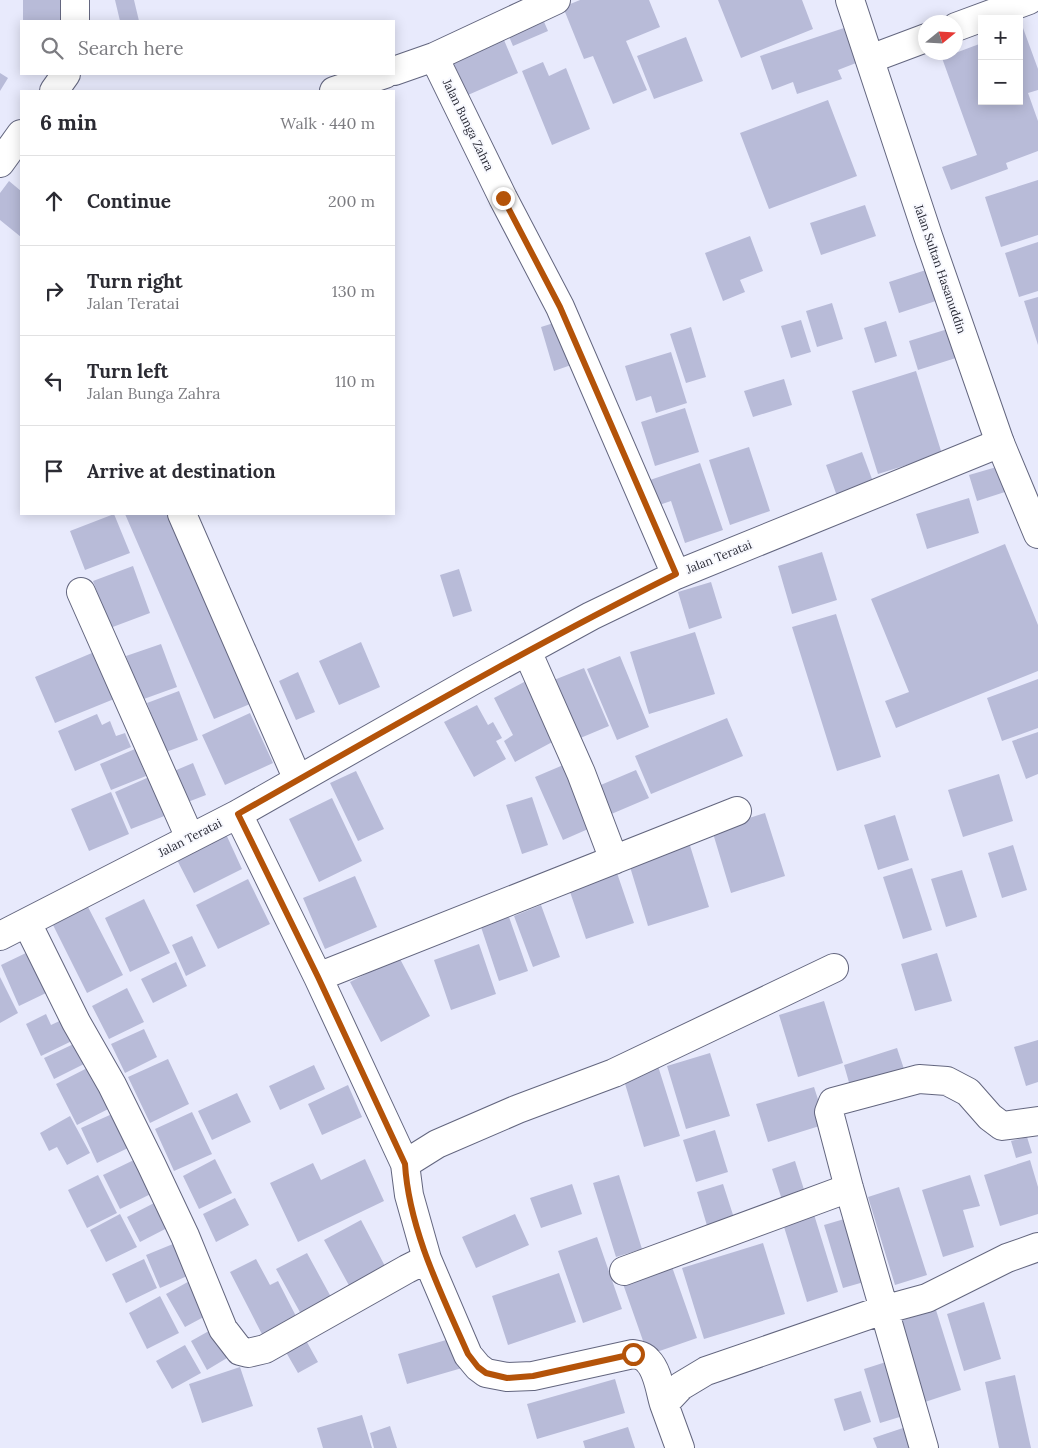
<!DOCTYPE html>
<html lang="en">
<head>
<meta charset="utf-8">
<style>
  :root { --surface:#fff; --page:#f7f7f7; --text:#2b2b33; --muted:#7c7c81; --line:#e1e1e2 }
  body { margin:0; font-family:Lora,serif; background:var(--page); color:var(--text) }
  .controls { position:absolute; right:15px; top:15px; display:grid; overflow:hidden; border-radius:0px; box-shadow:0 2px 12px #0003 }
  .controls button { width:45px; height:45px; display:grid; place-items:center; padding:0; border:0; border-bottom:1px solid var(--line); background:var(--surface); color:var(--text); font:25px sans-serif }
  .compass { position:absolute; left:918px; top:15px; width:45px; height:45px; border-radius:50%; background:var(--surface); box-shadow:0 2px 12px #0003; rotate:72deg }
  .stop { position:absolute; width:15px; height:15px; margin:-11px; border:4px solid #b45309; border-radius:50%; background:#fff }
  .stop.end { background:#b45309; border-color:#fff; box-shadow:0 1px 5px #0008 }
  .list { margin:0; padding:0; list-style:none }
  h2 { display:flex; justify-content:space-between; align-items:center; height:65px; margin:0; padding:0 20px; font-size:21px }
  h2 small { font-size:16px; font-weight:400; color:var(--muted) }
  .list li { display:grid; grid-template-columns:32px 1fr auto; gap:15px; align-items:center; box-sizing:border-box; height:90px; padding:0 20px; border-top:1px solid var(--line) }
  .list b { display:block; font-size:19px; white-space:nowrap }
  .list p { margin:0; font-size:16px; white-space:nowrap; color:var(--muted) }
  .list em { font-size:16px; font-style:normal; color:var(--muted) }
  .icon { flex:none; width:28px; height:28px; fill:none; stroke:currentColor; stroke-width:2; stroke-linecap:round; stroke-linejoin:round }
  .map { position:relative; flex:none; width:1038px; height:1448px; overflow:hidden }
  .search { position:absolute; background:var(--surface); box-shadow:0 2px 12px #0003; left:20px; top:20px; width:375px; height:55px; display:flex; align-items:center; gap:12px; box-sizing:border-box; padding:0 18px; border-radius:0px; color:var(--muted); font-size:19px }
  .panel { position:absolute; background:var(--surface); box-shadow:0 2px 12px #0003; left:20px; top:90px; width:375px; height:425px; border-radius:0px }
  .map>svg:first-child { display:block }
</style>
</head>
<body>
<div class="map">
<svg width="1038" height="1448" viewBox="0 0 1038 1448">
  <rect width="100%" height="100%" fill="#e8eafc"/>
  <!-- building -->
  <path fill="#b8bbd8" d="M23 0H65L64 21H23Z
    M115 0H134L139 21H120Z
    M580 0H649L660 27 626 41 647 90 613 104 593 56 584 59 563 7Z
    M718 0H802L813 29 741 58Z
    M539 10 548 31 513 46 504 25Z
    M844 28 856 63 838 70 842 79 797 94 793 82 772 90 760 56Z
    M1023 28 1038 69V90L1028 93 1038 121V151L1006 163 1008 169 951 190 942 167 977 155 942 58 982 43V101H1019V30Z
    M686 37 703 81 654 99 637 56Z
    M504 40 518 73 468 95 453 62Z
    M543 62 549 76 566 68 590 129 552 145 522 71Z
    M0 73 8 78 0 91Z
    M828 100 857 176 769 209 740 133Z
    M1038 180V235L1001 247 985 197Z
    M9 181 21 191V237L0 220V193Z
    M865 205 876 236 821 255 810 223Z
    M750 236 763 271 740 280 745 292 723 301 705 253Z
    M1038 242V291L1019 297 1005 253Z
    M932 268 942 299 899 313 889 282Z
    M1038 297V345L1024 301Z
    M832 303 843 339 817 347 806 311Z
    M801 320 811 352 791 358 781 326Z
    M560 321 574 364 554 371 541 327Z
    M886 321 897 356 875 363 864 328Z
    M691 327 706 377 686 383 670 334Z
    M951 328 959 357 918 370 909 341Z
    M671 352 687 403 656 413 651 396 636 401 625 366Z
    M916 371 942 454 878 474 852 391Z
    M784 379 792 405 753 417 744 391Z
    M685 408 699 452 655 466 641 422Z
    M749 447 770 511 730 525 709 460Z
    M862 452 875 487 838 499 826 465Z
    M700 463 723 530 685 543 671 501 659 505 650 480Z
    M1000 466 1008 491 977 501 969 475Z
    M969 498 979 533 927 549 916 514Z
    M114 514 130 553 85 570 70 531Z
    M125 514H167L250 704 214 719Z
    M1005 544 1038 625V671L896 728 885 701 909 692 871 599Z
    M822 552 837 600 792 614 778 566Z
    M133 566 150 613 110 628 93 581Z
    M459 569 472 611 453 617 440 575Z
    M711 582 722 618 689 629 678 592Z
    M836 614 881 757 837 771 792 627Z
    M695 632 715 694 649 714 630 652Z
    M361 642 380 687 339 705 319 661Z
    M161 644 177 687 141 700 126 656Z
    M99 650 119 697 55 723 35 677Z
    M620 656 649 727 617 740 587 669Z
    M584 668 609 726 578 739 554 680Z
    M298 672 315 712 296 720 279 681Z
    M1038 679V728L1002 741 987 698Z
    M526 681 556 740 515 762 504 741 513 735 494 698Z
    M179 691 198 740 166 752 147 703Z
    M477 705 488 725 493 722 502 738 496 741 506 759 474 777 444 722Z
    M250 713 273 763 225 785 202 735Z
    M97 714 102 725 110 721 116 736 125 733 131 747 75 771 58 731Z
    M727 718 743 756 651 794 635 756Z
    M1038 732V774L1026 779 1012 741Z
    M135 749 146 776 111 790 100 764Z
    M193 763 206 795 180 805 167 774Z
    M568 763 595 826 563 840 535 777Z
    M636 770 649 798 609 815 596 787Z
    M356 771 384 829 358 841 330 783Z
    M156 774 172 813 131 829 115 792Z
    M999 774 1013 821 963 837 948 790Z
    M111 792 129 834 89 851 71 809Z
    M532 797 548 845 522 854 506 805Z
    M332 798 362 861 319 882 289 819Z
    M765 813 785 876 731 893 712 830Z
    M895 815 909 860 878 870 864 825Z
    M225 832 242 869 194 893 175 856Z
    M688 839 709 907 648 926 627 857Z
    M1013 845 1027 890 1002 898 988 853Z
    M615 867 634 923 586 939 567 883Z
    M912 868 932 930 903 939 883 877Z
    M962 870 977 917 946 927 931 879Z
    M355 876 377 927 325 949 303 898Z
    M248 879 270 924 218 949 196 905Z
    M144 899 170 953 130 972 105 918Z
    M541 905 560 957 533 967 514 916Z
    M88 907 123 975 87 993 53 925Z
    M509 917 528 971 499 981 481 927Z
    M192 936 206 966 186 976 172 945Z
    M479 944 496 994 451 1010 434 960Z
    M28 952 46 993 19 1006 1 965Z
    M937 953 952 1001 915 1011 901 964Z
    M399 957 430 1016 381 1042 350 982Z
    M176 962 187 986 153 1003 141 979Z
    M0 977 18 1013 0 1023Z
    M127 988 144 1022 109 1039 92 1006Z
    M824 1001 843 1063 798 1077 779 1015Z
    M46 1014 51 1025 68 1017 78 1038 41 1056 26 1024Z
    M144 1029 157 1057 125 1073 111 1044Z
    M82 1040 92 1060 54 1079 44 1058Z
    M1038 1040V1082L1026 1086 1014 1047Z
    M897 1048 904 1069 850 1086 844 1065Z
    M710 1053 730 1116 686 1129 667 1066Z
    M168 1059 189 1104 150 1123 128 1077Z
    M95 1064 116 1105 77 1125 56 1084Z
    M314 1065 325 1089 280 1110 269 1086Z
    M658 1066 680 1136 644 1147 623 1077Z
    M348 1085 362 1117 322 1135 308 1104Z
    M814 1087 826 1124 768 1142 756 1104Z
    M237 1093 251 1122 212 1140 198 1111Z
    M192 1112 212 1154 174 1171 155 1129Z
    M112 1114 128 1148 97 1163 81 1128Z
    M70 1116 90 1153 67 1165 57 1147 49 1151 40 1133Z
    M715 1130 728 1172 696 1182 683 1140Z
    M1027 1137 1032 1153 1016 1158 1011 1141Z
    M140 1157 157 1191 120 1209 103 1175Z
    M215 1159 232 1193 199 1209 183 1176Z
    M365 1159 384 1201 298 1242 270 1183 313 1163 321 1180Z
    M1030 1160 1038 1187V1214L1000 1226 984 1175Z
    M795 1161 806 1196 783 1203 772 1169Z
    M98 1175 117 1213 87 1228 68 1190Z
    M619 1175 642 1249 616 1257 593 1183Z
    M970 1175 980 1206 963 1210 974 1247 943 1257 922 1190Z
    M572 1184 582 1214 541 1228 530 1198Z
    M723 1184 735 1221 708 1229 697 1192Z
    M899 1187 927 1275 895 1285 868 1197Z
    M235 1198 249 1225 216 1242 203 1214Z
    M158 1201 171 1226 140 1242 127 1217Z
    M812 1208 838 1292 807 1302 781 1217Z
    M120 1214 137 1247 106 1262 90 1230Z
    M515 1214 529 1245 476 1268 462 1237Z
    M851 1217 871 1280 843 1288 824 1225Z
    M361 1220 387 1270 351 1289 324 1240Z
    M597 1237 622 1309 583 1323 558 1251Z
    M763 1243 785 1314 704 1339 682 1268Z
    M173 1244 178 1256 186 1253 194 1273 160 1288 146 1255Z
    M307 1253 331 1297 301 1314 276 1269Z
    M144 1259 157 1288 126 1303 112 1274Z
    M256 1259 270 1285 278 1281 299 1322 265 1340 230 1272Z
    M671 1264 697 1338 648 1355 622 1281Z
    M559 1273 576 1322 508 1345 492 1296Z
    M195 1278 213 1312 185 1327 166 1294Z
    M160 1296 179 1333 147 1349 129 1313Z
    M984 1302 1001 1359 964 1371 947 1314Z
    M936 1310 961 1390 925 1402 899 1321Z
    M216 1327 232 1355 207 1370 191 1341Z
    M303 1335 318 1362 298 1373 283 1347Z
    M453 1338 462 1368 407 1384 398 1354Z
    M185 1345 201 1373 172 1389 156 1361Z
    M886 1362 903 1416 880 1423 864 1369Z
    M240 1367 253 1406 202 1423 189 1384Z
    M1015 1375 1031 1448H999L985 1382Z
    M615 1379 625 1413 537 1439 527 1404Z
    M861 1391 871 1422 844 1431 834 1399Z
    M362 1415 372 1448H323L317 1428Z
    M390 1426 397 1448H374L370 1433Z
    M909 1426 916 1448H877L873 1438Z
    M628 1427 635 1448H585L583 1441Z"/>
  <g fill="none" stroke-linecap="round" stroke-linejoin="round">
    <defs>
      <path id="street" d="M75 0V21
        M956 27 1029 0
        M434 57 503 198 560 307 676 575
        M870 59 926 38
        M394 71 434 57 556 0
        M54 91 66 74
        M334 91 385 74
        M0 163 21 134
        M182 514 298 780
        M81 592 190 838
        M527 651 581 773 614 860
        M238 814 318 977 405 1164
        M27 923 76 1022 112 1085 151 1164 185 1236 223 1329 240 1351 248 1353 265 1349 407 1269 427 1259 409 1195 405 1164 437 1144 518 1109 614 1073 834 968
        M0 936 238 814 472 681 591 616 676 575 1000 443
        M318 977 737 811
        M427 1259 468 1355 478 1367 486 1373 507 1377 533 1376 633 1354C639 1355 644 1356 648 1361 658 1371 660 1391 664 1404
        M624 1271 849 1188
        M680 1448 664 1404 681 1386 706 1371 883 1310 927 1298 1007 1258 1038 1247
        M924 1448 849 1188 829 1112 833 1102 919 1079 947 1081 968 1092 990 1117 1002 1126 1038 1121"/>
      <path id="secondary" d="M850 0 928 236 1000 443 1038 534"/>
    </defs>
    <!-- street casing -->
    <use href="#street" stroke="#63667f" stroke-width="30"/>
    <!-- secondary casing -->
    <use href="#secondary" stroke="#63667f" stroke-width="30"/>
    <!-- street -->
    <use href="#street" stroke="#fff" stroke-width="28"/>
    <!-- secondary -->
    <use href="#secondary" stroke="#fff" stroke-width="28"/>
  </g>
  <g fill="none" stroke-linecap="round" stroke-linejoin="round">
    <!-- route -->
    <path stroke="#b45309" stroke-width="6" d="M503 198 560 307 676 574C527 648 383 732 238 814L318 977 405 1164C409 1230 442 1295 468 1354L478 1367 486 1373 507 1378 533 1376 633 1354"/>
  </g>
  <g text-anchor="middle" stroke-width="4" stroke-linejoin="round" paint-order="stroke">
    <!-- street labels -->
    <g font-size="12" fill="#2a2b36" stroke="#f7f8fe">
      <text transform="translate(468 125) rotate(64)" y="4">Jalan Bunga Zahra</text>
      <text transform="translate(940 269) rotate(71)" y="4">Jalan Sultan Hasanuddin</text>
      <text transform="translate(719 557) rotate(-22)" y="4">Jalan Teratai</text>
      <text transform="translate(190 838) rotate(-27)" y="4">Jalan Teratai</text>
    </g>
  </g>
</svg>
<div class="controls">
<button>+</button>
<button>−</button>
</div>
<svg class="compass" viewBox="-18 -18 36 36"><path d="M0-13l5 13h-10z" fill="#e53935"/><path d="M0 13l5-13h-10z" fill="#7c7c81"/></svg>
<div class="stop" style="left:633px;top:1354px"></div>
<div class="stop end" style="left:503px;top:198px"></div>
<div class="search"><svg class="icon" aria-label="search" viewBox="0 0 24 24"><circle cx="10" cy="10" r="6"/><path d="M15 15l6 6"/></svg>Search here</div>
<section class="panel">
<h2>6 min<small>Walk · 440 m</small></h2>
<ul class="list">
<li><svg class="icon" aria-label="ahead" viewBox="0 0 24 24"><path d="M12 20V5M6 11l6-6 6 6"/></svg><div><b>Continue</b></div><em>200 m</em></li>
<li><svg class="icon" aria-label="right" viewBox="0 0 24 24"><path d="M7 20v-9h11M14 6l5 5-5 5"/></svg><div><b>Turn right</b><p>Jalan Teratai</p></div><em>130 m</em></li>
<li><svg class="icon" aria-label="left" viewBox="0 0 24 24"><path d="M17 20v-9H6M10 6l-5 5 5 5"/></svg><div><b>Turn left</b><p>Jalan Bunga Zahra</p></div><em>110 m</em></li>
<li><svg class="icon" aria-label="arrive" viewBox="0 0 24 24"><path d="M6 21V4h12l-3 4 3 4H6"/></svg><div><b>Arrive at destination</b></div></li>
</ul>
</section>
</div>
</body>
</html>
